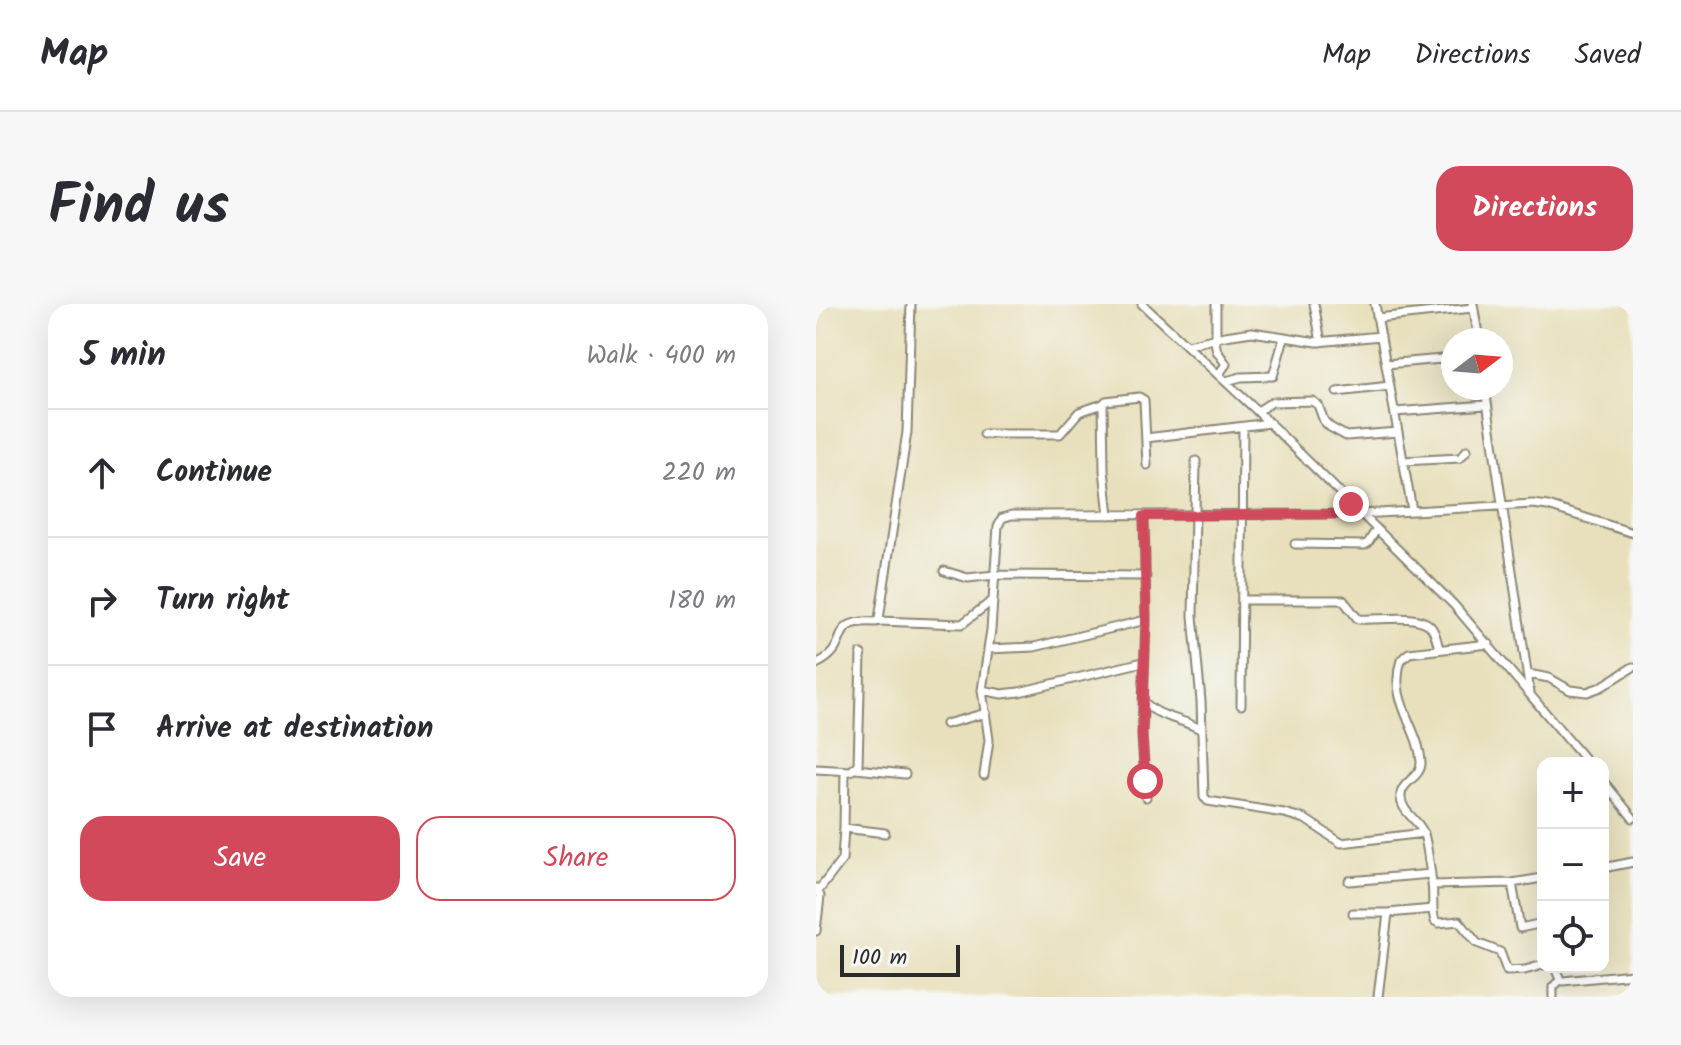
<!DOCTYPE html>
<html lang="en">
<head>
<meta charset="utf-8">
<style>
  :root { --surface:#fff; --page:#f7f7f7; --text:#2b2b33; --muted:#7c7c81; --line:#e1e1e2; --accent:#d1495b }
  body { margin:0; font-family:Kalam,sans-serif; background:var(--page); color:var(--text) }
  .controls { position:absolute; right:24px; bottom:24px; display:grid; overflow:hidden; border-radius:16px; box-shadow:0 8px 32px #0002 }
  .controls button { width:72px; height:72px; display:grid; place-items:center; padding:0; border:0; border-bottom:2px solid var(--line); background:var(--surface); color:var(--text); font:40px sans-serif }
  .compass { position:absolute; left:625px; top:24px; width:72px; height:72px; border-radius:50%; background:var(--surface); box-shadow:0 8px 32px #0002; rotate:74deg }
  .scale { position:absolute; left:24px; bottom:20px; width:120px; box-sizing:border-box; padding-left:8px; border:4px solid #2b2b2b; border-top:0; font-size:22px; line-height:28px; white-space:nowrap; color:#2b2b2b; -webkit-text-stroke:6px #f6f6f2; paint-order:stroke }
  .stop { position:absolute; width:24px; height:24px; margin:-18px; border:6px solid #d1495b; border-radius:50%; background:#fff }
  .stop.end { background:#d1495b; border-color:#fff; box-shadow:0 2px 8px #0008 }
  .list { margin:0; padding:0; list-style:none }
  h2 { display:flex; justify-content:space-between; align-items:center; height:104px; margin:0; padding:0 32px; font-size:34px }
  h2 small { font-size:26px; font-weight:400; color:var(--muted) }
  .list li { display:grid; grid-template-columns:52px 1fr auto; gap:24px; align-items:center; box-sizing:border-box; height:128px; padding:0 32px; border-top:2px solid var(--line) }
  .list b { display:block; font-size:30px; white-space:nowrap }
  .list em { font-size:26px; font-style:normal; color:var(--muted) }
  .actions { display:flex; gap:16px; padding:24px 32px }
  .actions a { flex:1; padding:18px 0; border:2px solid var(--accent); border-radius:24px; text-align:center; font-size:28px; color:var(--accent) }
  .actions .main { background:var(--accent); color:#fff }
  .icon { flex:none; width:44px; height:44px; fill:none; stroke:currentColor; stroke-width:2; stroke-linecap:round; stroke-linejoin:round }
  .map { position:relative; flex:none; width:817px; height:693px; overflow:hidden; border-radius:24px }
  header { display:flex; align-items:center; gap:48px; box-sizing:border-box; height:112px; padding:0 40px; background:var(--surface); border-bottom:2px solid var(--line) }
  header strong { font-size:38px }
  nav { display:flex; gap:44px; margin-inline-start:auto; font-size:28px }
  .intro { display:flex; align-items:center; justify-content:space-between; box-sizing:border-box; height:192px; padding:0 48px }
  h1 { margin:0; font-size:56px }
  .button { padding:20px 36px; border-radius:24px; background:var(--accent); color:#fff; font-size:28px; font-weight:700 }
  main { display:flex; gap:48px; padding:0 48px }
  aside { flex:1; background:var(--surface); border-radius:24px; box-shadow:0 8px 32px #0002 }
  .map>svg:first-child { display:block }
</style>
</head>
<body>
<header>
<strong>Map</strong>
<nav><a>Map</a><a>Directions</a><a>Saved</a></nav>
</header>
<div class="intro"><h1>Find us</h1><a class="button">Directions</a></div>
<main>
<aside>
<h2>5 min<small>Walk · 400 m</small></h2>
<ul class="list">
<li><svg class="icon" aria-label="ahead" viewBox="0 0 24 24"><path d="M12 20V5M6 11l6-6 6 6"/></svg><div><b>Continue</b></div><em>220 m</em></li>
<li><svg class="icon" aria-label="right" viewBox="0 0 24 24"><path d="M7 20v-9h11M14 6l5 5-5 5"/></svg><div><b>Turn right</b></div><em>180 m</em></li>
<li><svg class="icon" aria-label="arrive" viewBox="0 0 24 24"><path d="M6 21V4h12l-3 4 3 4H6"/></svg><div><b>Arrive at destination</b></div></li>
</ul>
<div class="actions"><a class="main">Save</a><a>Share</a></div>
</aside>
<div class="map">
<svg width="817" height="693" viewBox="0 0 817 693">
  <rect width="100%" height="100%" fill="#f6f6f2"/>
  <filter id="ink" filterUnits="userSpaceOnUse"><feTurbulence type="fractalNoise" baseFrequency=".0125" numOctaves="2"/><feDisplacementMap in="SourceGraphic" scale="16" xChannelSelector="R" yChannelSelector="G"/><feConvolveMatrix kernelMatrix="1 2 1 2 8 2 1 2 1" color-interpolation-filters="sRGB"/></filter>
  <filter id="wash" filterUnits="userSpaceOnUse"><feTurbulence type="fractalNoise" baseFrequency=".006" numOctaves="4" result="noise"/><feDisplacementMap in="SourceGraphic" scale="32" xChannelSelector="R" yChannelSelector="G"/><feGaussianBlur stdDeviation="1.8" result="paint"/><feColorMatrix in="noise" values="0 0 0 0 0 0 0 0 0 0 0 0 0 0 0 0 0 1.4 0 .05"/><feComposite in="paint" operator="in"/></filter>
  <g filter="url(#wash)">
    <rect width="100%" height="100%" fill="#e8e0bc"/>
  </g>
  <g filter="url(#ink)">
    <g fill="none" stroke-linecap="round" stroke-linejoin="round">
      <defs>
        <path id="minor" d="M326 0 439 105 638 301 772 459
          M400 0V34
          M498 0 505 38
          M559 0 596 206
          M657 0 663 36
          M561 14 657 4
          M398 34 401 47 410 60 403 70
          M372 41 409 32 436 28 501 38 565 32
          M570 60 637 54
          M410 77 425 73 457 72 468 34
          M669 84 714 389
          M521 88 574 82
          M442 107 456 98 496 97 502 101 508 117 514 123 530 132 582 128
          M579 108 670 101
          M168 130H244L263 108 287 100
          M330 134 454 119
          M380 157 377 312 385 397 388 493 392 497 468 509 489 515 525 539 608 529
          M587 157 644 154 651 146
          M545 210 717 200 732 202 817 229
          M293 211 288 166 287 100 290 97 323 93 328 96 331 161
          M328 212 330 316 326 431 330 493
          M479 240 548 241 552 239 560 226
          M128 267 152 274 178 271 330 272
          M428 296H527L542 315C561 317 598 309 613 321 619 326 621 337 623 345
          M62 317 146 320 177 296
          M673 340 593 349 585 356C572 397 603 423 605 458 606 474 583 478 585 494 586 509 603 516 608 530 612 545 614 564 616 580 618 592 615 605 619 617L623 619 643 617 661 639 684 648 691 667 709 666 727 661
          M172 345 218 343 330 316
          M0 360C39 342 8 315 60 318L63 315 91 128 95 0
          M712 370 733 374 754 386 771 388 785 383 817 363
          M166 386 186 390 203 388 327 358
          M328 398C343 414 365 414 384 425
          M425 401 427 123
          M130 420 170 409
          M0 465 35 467 42 461 45 350
          M40 465 89 470
          M29 467 28 524 69 529
          M168 471 173 436 166 386 175 326 182 222 186 214 196 211 520 210 527 209 535 200
          M787 477 817 514
          M787 564 817 558
          M533 577 615 570
          M696 579 704 624 727 619
          M616 581 696 579 727 574
          M0 584 4 592 0 627
          M3 586 26 556 28 524
          M537 609H572
          M739 663 744 676 747 677 817 670
          M562 693 572 609 617 605
          M737 693V683L744 676"/>
      </defs>
      <!-- minor casing -->
      <use href="#minor" stroke="#8a8674" stroke-width="11"/>
      <!-- minor -->
      <use href="#minor" stroke="#fff" stroke-width="7"/>
    </g>
  </g>
  <g fill="none" stroke-linecap="round" stroke-linejoin="round" filter="url(#ink)">
    <!-- route -->
    <path stroke="#d1495b" stroke-width="10" d="M329 477 326 431 330 316 328 212 520 210 530 207 535 200"/>
  </g>
</svg>
<div class="controls">
<button>+</button>
<button>−</button>
<button><svg class="icon" aria-label="locate" viewBox="0 0 24 24"><circle cx="12" cy="12" r="6"/><path d="M12 2v4M12 18v4M2 12h4M18 12h4"/></svg></button>
</div>
<svg class="compass" viewBox="-18 -18 36 36"><path d="M0-13l5 13h-10z" fill="#e53935"/><path d="M0 13l5-13h-10z" fill="#7c7c81"/></svg>
<div class="scale">100 m</div>
<div class="stop" style="left:329px;top:477px"></div>
<div class="stop end" style="left:535px;top:200px"></div>
</div>
</main>
</body>
</html>
